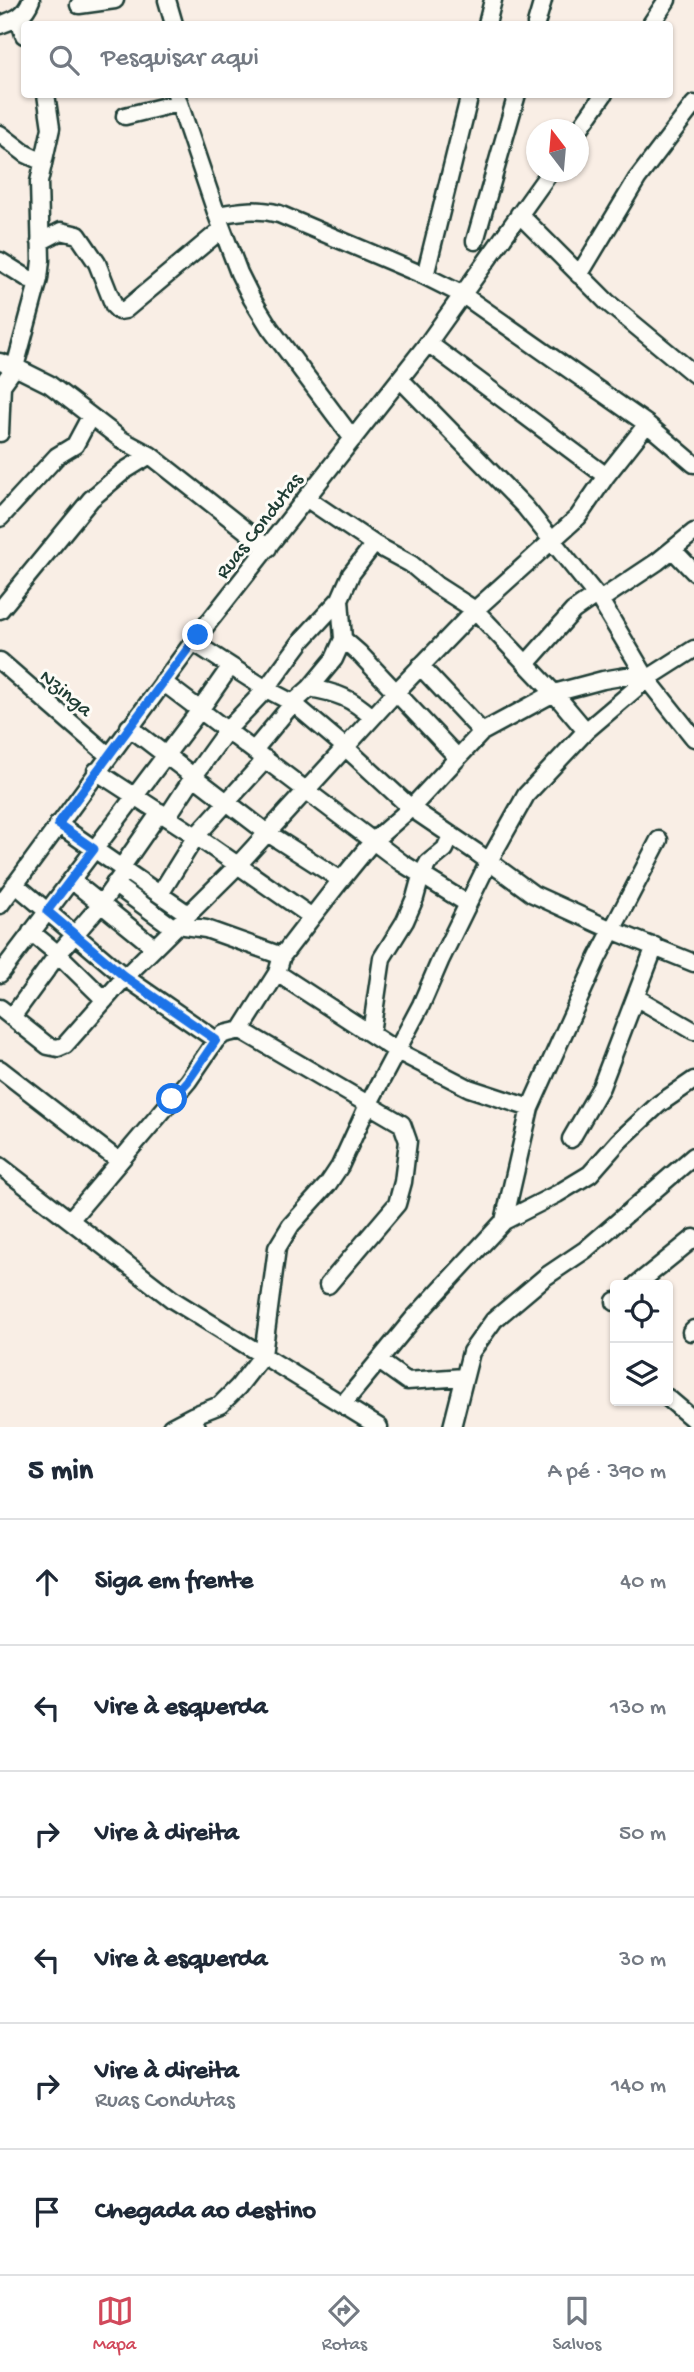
<!DOCTYPE html>
<html lang="pt">
<head>
<meta charset="utf-8">
<style>
  :root { --surface:#fff; --page:#f2f2f3; --text:#1f2937; --muted:#747a83; --line:#e0e1e3; --accent:#d1495b }
  body { margin:0; font-family:"Gochi Hand",sans-serif; background:var(--page); color:var(--text) }
  .controls { position:absolute; right:21px; bottom:21px; display:grid; overflow:hidden; border-radius:7px; box-shadow:0 2px 5px #0004 }
  .controls button { width:63px; height:63px; display:grid; place-items:center; padding:0; border:0; border-bottom:2px solid var(--line); background:var(--surface); color:var(--text); font:35px sans-serif }
  .compass { position:absolute; left:526px; top:119px; width:63px; height:63px; border-radius:50%; background:var(--surface); box-shadow:0 2px 5px #0004; rotate:344deg }
  .stop { position:absolute; width:21px; height:21px; margin:-16px; border:5px solid #1a73e8; border-radius:50%; background:#fff }
  .stop.end { background:#1a73e8; border-color:#fff; box-shadow:0 2px 7px #0008 }
  .list { margin:0; padding:0; list-style:none }
  h2 { display:flex; justify-content:space-between; align-items:center; height:91px; margin:0; padding:0 28px; font-size:30px }
  h2 small { font-size:23px; font-weight:400; color:var(--muted) }
  .list li { display:grid; grid-template-columns:46px 1fr auto; gap:21px; align-items:center; box-sizing:border-box; height:126px; padding:0 28px; border-top:2px solid var(--line) }
  .list b { display:block; font-size:26px; white-space:nowrap }
  .list p { margin:0; font-size:23px; white-space:nowrap; color:var(--muted) }
  .list em { font-size:23px; font-style:normal; color:var(--muted) }
  .icon { flex:none; width:38px; height:38px; fill:none; stroke:currentColor; stroke-width:2; stroke-linecap:round; stroke-linejoin:round }
  .map { position:relative; flex:none; width:694px; height:1427px; overflow:hidden }
  .search { position:absolute; background:var(--surface); box-shadow:0 2px 5px #0004; left:21px; right:21px; top:21px; height:77px; display:flex; align-items:center; gap:18px; box-sizing:border-box; padding:0 24px; border-radius:7px; color:var(--muted); font-size:26px }
  .sheet { height:847px; background:var(--surface) }
  nav { display:flex; justify-content:space-around; align-items:center; box-sizing:border-box; height:98px; border-top:2px solid var(--line); background:var(--surface); font-size:19px; color:var(--muted) }
  nav a { display:grid; justify-items:center; gap:4px }
  nav .on { color:var(--accent) }
  .map>svg:first-child { display:block }
</style>
</head>
<body>
<div class="map">
<svg width="694" height="1427" viewBox="0 0 694 1427">
  <rect width="100%" height="100%" fill="#f9eee5"/>
  <filter id="ink" filterUnits="userSpaceOnUse"><feTurbulence type="fractalNoise" baseFrequency=".0143" numOctaves="2"/><feDisplacementMap in="SourceGraphic" scale="14" xChannelSelector="R" yChannelSelector="G"/><feConvolveMatrix kernelMatrix="1 2 1 2 8 2 1 2 1" color-interpolation-filters="sRGB"/></filter>
  <g filter="url(#ink)">
    <g fill="none" stroke-linecap="round" stroke-linejoin="round">
      <defs>
        <path id="minor" d="M167 0 174 24
          M79 5 115 0
          M19 18 24 35
          M487 24 493 0
          M536 24 543 0
          M651 24 667 0
          M0 25C16 19 25 16 31 0
          M176 94 217 215 239 273 252 299 270 328 353 439
          M125 116 178 103
          M578 131 604 94
          M0 134 26 154 43 162
          M519 214 607 302 694 374
          M475 241 517 94
          M40 242 61 231 78 235 97 263 114 306 119 311 125 310 222 229
          M0 261 29 279H39
          M579 275 637 179 694 104
          M425 276 470 94
          M428 343 606 476
          M0 362 15 367 49 384 122 440 150 455 268 548
          M400 379 525 507 600 600 647 679 694 738
          M647 424 694 464
          M0 433 2 385 15 367 39 279 41 260 39 182 51 128 46 94
          M306 498 374 544 411 564 436 585 475 610 554 693 603 680 644 673
          M0 518 57 456 75 445 90 417
          M673 550 694 572
          M600 600 657 562 694 532
          M0 610 91 499 124 471 150 455
          M343 639 359 653 458 758
          M193 642 266 689 303 639 340 599 351 574 374 544
          M0 661 108 755
          M526 664 573 611 596 595
          M420 666 482 732
          M163 682 402 863 468 904
          M310 688 334 659 343 639 340 599
          M129 727 266 832 341 880 372 842 411 808 482 732 554 693 586 731
          M254 750 293 703 345 747 411 808 476 852 533 894 612 930 694 963
          M96 771 196 836 312 917 282 956 277 973
          M167 817 194 776 227 730 266 689 293 703 310 688C338 693 351 698 372 717
          M58 824 188 914
          M121 868 160 812
          M125 870 101 904 154 947
          M15 884 125 977 216 1040
          M114 884 174 928
          M160 894 196 836 266 759
          M0 905 193 642 428 343 550 172
          M312 917 341 880
          M178 925 206 929 282 956
          M31 932 58 954 105 1000
          M0 974 200 710 230 667
          M637 998 694 1031
          M0 1008 48 1046 58 1048 65 1045 125 977 237 866 395 693 475 610 578 517 606 476 647 424 463 295 425 276 279 214C257 208 239 211 217 215
          M12 1017 58 954 101 904 71 880
          M241 1030 402 1124 408 1141 403 1182 397 1204 328 1285
          M371 1033 382 958 405 921 415 898 421 876 428 863 445 849 451 836
          M0 1069 119 1161
          M571 1139 601 1087 655 946
          M0 1166 173 1300 379 1427
          M70 1220 188 1081 216 1040 224 1034 241 1030 277 973 397 1051 469 1088 530 1108
          M504 1221 530 1108 598 957 659 840
          M636 1285 694 1238
          M615 1302V1301
          M691 1332 694 1329
          M379 1361 407 1381 464 1377
          M668 1398 694 1420
          M343 1404 413 1319 504 1221 557 1194 590 1174 619 1141 659 1104 694 1080
          M192 1416 220 1405 238 1387 263 1355 277 1248 291 1225 328 1184 340 1166 368 1105 421 1005 440 961 489 861 526 795 586 731 647 679 694 649
          M171 1427 192 1416 197 1427
          M452 1427 471 1352 494 1320 545 1277 585 1250 694 1156"/>
      </defs>
      <!-- minor casing -->
      <use href="#minor" stroke="#1f3d34" stroke-width="21"/>
      <!-- minor -->
      <use href="#minor" stroke="#fdfcf7" stroke-width="16"/>
    </g>
  </g>
  <g fill="none" stroke-linecap="round" stroke-linejoin="round" filter="url(#ink)">
    <!-- route -->
    <path stroke="#1a73e8" stroke-width="9" d="M172 1099 188 1081 216 1040 125 977 47 911 94 849 58 824 198 635"/>
  </g>
  <g text-anchor="middle" stroke-width="6" stroke-linejoin="round" paint-order="stroke">
    <!-- street labels -->
    <g font-size="21" fill="#1f3d34" stroke="#fdfcf7">
      <text transform="translate(258 525) rotate(-52)" y="7">Ruas Condutas</text>
      <text transform="translate(67 692) rotate(40)" y="7">Nzinga</text>
    </g>
  </g>
</svg>
<div class="controls">
<button><svg class="icon" aria-label="locate" viewBox="0 0 24 24"><circle cx="12" cy="12" r="6"/><path d="M12 2v4M12 18v4M2 12h4M18 12h4"/></svg></button>
<button><svg class="icon" aria-label="layers" viewBox="0 0 24 24"><path d="M12 4l9 5-9 5-9-5zM3 14l9 5 9-5"/></svg></button>
</div>
<svg class="compass" viewBox="-18 -18 36 36"><path d="M0-13l5 13h-10z" fill="#e53935"/><path d="M0 13l5-13h-10z" fill="#747a83"/></svg>
<div class="stop" style="left:172px;top:1099px"></div>
<div class="stop end" style="left:198px;top:635px"></div>
<div class="search"><svg class="icon" aria-label="search" viewBox="0 0 24 24"><circle cx="10" cy="10" r="6"/><path d="M15 15l6 6"/></svg>Pesquisar aqui</div>
</div>
<section class="sheet">
<h2>5 min<small>A pé · 390 m</small></h2>
<ul class="list">
<li><svg class="icon" aria-label="ahead" viewBox="0 0 24 24"><path d="M12 20V5M6 11l6-6 6 6"/></svg><div><b>Siga em frente</b></div><em>40 m</em></li>
<li><svg class="icon" aria-label="left" viewBox="0 0 24 24"><path d="M17 20v-9H6M10 6l-5 5 5 5"/></svg><div><b>Vire à esquerda</b></div><em>130 m</em></li>
<li><svg class="icon" aria-label="right" viewBox="0 0 24 24"><path d="M7 20v-9h11M14 6l5 5-5 5"/></svg><div><b>Vire à direita</b></div><em>50 m</em></li>
<li><svg class="icon" aria-label="left" viewBox="0 0 24 24"><path d="M17 20v-9H6M10 6l-5 5 5 5"/></svg><div><b>Vire à esquerda</b></div><em>30 m</em></li>
<li><svg class="icon" aria-label="right" viewBox="0 0 24 24"><path d="M7 20v-9h11M14 6l5 5-5 5"/></svg><div><b>Vire à direita</b><p>Ruas Condutas</p></div><em>140 m</em></li>
<li><svg class="icon" aria-label="arrive" viewBox="0 0 24 24"><path d="M6 21V4h12l-3 4 3 4H6"/></svg><div><b>Chegada ao destino</b></div></li>
</ul>
</section>
<nav>
<a class="on"><svg class="icon" aria-label="map" viewBox="0 0 24 24"><path d="M3 6l6-2 6 2 6-2v14l-6 2-6-2-6 2zM9 4v14M15 6v14"/></svg>Mapa</a>
<a><svg class="icon" aria-label="directions" viewBox="0 0 24 24"><path d="M12 3l9 9-9 9-9-9zM9 14v-3h6M13 9l2 2-2 2"/></svg>Rotas</a>
<a><svg class="icon" aria-label="saved" viewBox="0 0 24 24"><path d="M7 4h10v16l-5-4-5 4z"/></svg>Salvos</a>
</nav>
</body>
</html>
